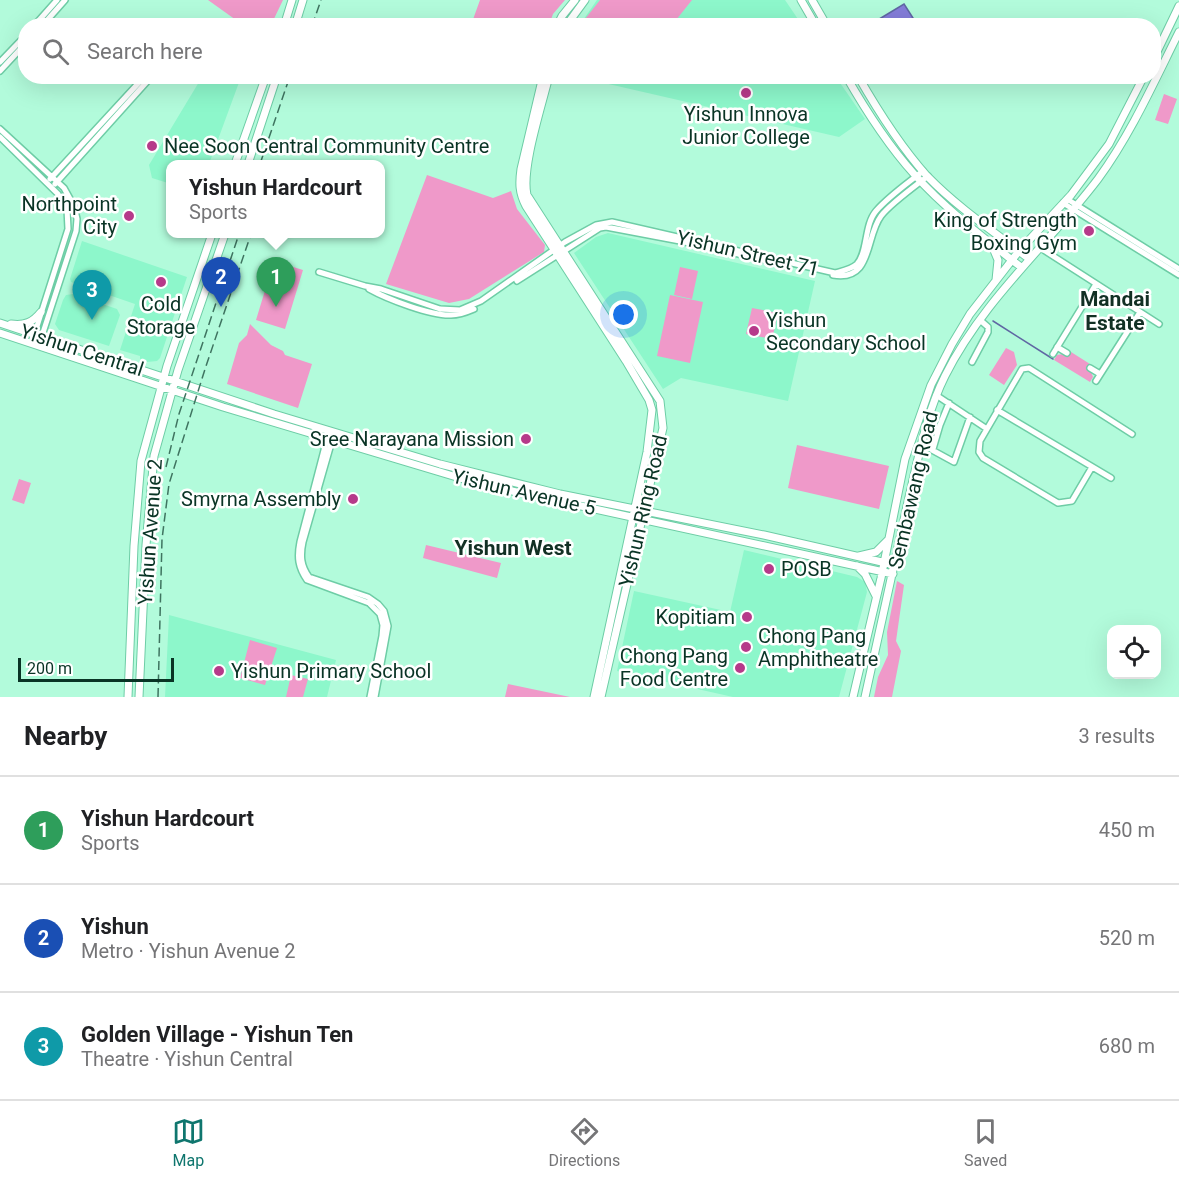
<!DOCTYPE html>
<html lang="en">
<head>
<meta charset="utf-8">
<style>
  :root { --surface:#fff; --page:#f6f6f6; --text:#202124; --muted:#757577; --line:#e0e0e0; --accent:#0f766e }
  body { margin:0; font-family:Roboto,sans-serif; background:var(--page); color:var(--text) }
  .controls { position:absolute; right:18px; bottom:18px; display:grid; overflow:hidden; border-radius:12px; box-shadow:0 6px 24px #0002 }
  .controls button { width:54px; height:54px; display:grid; place-items:center; padding:0; border:0; border-bottom:2px solid var(--line); background:var(--surface); color:var(--text); font:30px sans-serif }
  .scale { position:absolute; left:18px; bottom:15px; width:156px; box-sizing:border-box; padding-left:6px; border:3px solid #093425; border-top:0; font-size:16px; line-height:21px; white-space:nowrap; color:#093425; -webkit-text-stroke:4px #fff; paint-order:stroke }
  .you { position:absolute; left:624px; top:315px; width:21px; height:21px; margin:-15px; border:4px solid #fff; border-radius:50%; background:#1a73e8; box-shadow:0 0 0 9px #1a73e833 }
  .badge { display:grid; place-items:center; width:39px; height:39px; border-radius:50%; background:var(--accent); color:#fff; font-size:20px; font-weight:700 }
  .pin { position:absolute; translate:-50% -50px; filter:drop-shadow(0 2px 3px #0008) }
  .pin::after { content:''; position:absolute; top:32px; width:21px; height:18px; background:inherit; clip-path:polygon(0 0,100% 0,50% 100%) }
  .popup { position:absolute; left:166px; top:160px; width:219px; height:78px; box-sizing:border-box; display:grid; place-content:center; border-radius:12px; background:var(--surface); filter:drop-shadow(0 2px 4px #0005); font-size:20px; white-space:nowrap; color:var(--muted) }
  .popup b { font-size:22px; color:var(--text) }
  .popup::after { content:''; position:absolute; left:50%; top:100%; margin-left:-12px; border:12px solid transparent; border-top-color:var(--surface) }
  .list { margin:0; padding:0; list-style:none }
  h2 { display:flex; justify-content:space-between; align-items:center; height:78px; margin:0; padding:0 24px; font-size:26px }
  h2 small { font-size:20px; font-weight:400; color:var(--muted) }
  .list li { display:grid; grid-template-columns:39px 1fr auto; gap:18px; align-items:center; box-sizing:border-box; height:108px; padding:0 24px; border-top:2px solid var(--line) }
  .list b { display:block; font-size:22px; white-space:nowrap }
  .list p { margin:0; font-size:20px; white-space:nowrap; color:var(--muted) }
  .list em { font-size:20px; font-style:normal; color:var(--muted) }
  .icon { flex:none; width:33px; height:33px; fill:none; stroke:currentColor; stroke-width:2; stroke-linecap:round; stroke-linejoin:round }
  .map { position:relative; flex:none; width:1179px; height:697px; overflow:hidden }
  .search { position:absolute; background:var(--surface); box-shadow:0 6px 24px #0002; left:18px; right:18px; top:18px; height:66px; display:flex; align-items:center; gap:15px; box-sizing:border-box; padding:0 21px; border-radius:24px; color:var(--muted); font-size:22px }
  .sheet { height:402px; background:var(--surface) }
  nav { display:flex; justify-content:space-around; align-items:center; box-sizing:border-box; height:84px; border-top:2px solid var(--line); background:var(--surface); font-size:16px; color:var(--muted) }
  nav a { display:grid; justify-items:center; gap:3px }
  nav .on { color:var(--accent) }
  .map>svg:first-child { display:block }
</style>
</head>
<body>
<div class="map">
<svg width="1179" height="697" viewBox="0 0 1179 697">
  <rect width="100%" height="100%" fill="#b2fbdb"/>
  <!-- built -->
  <path fill="#8df7cb" d="M597 0H785L802 25 579 26Z
    M202 77H241L209 164H171V184L152 178 149 165Z
    M578 77H836L865 119 839 137Z
    M608 233 815 281 788 401 681 378 663 389 574 253 596 237Z
    M82 241 187 277 160 358 157 361 147 362 140 360V356L120 350 135 304 71 282 70 279Z
    M73 294 117 309 120 315 109 346 59 330 55 324 63 300 66 295Z
    M744 550 857 577 865 582 867 592 839 697H733L617 671 634 591 730 612Z
    M169 615 336 660 327 697H165Z"/>
  <!-- green -->
  <path fill="#ef99c9" d="M208 0H283L271 25H243Z
    M480 0H565L553 14 549 25H471Z
    M600 0H692L672 25H584L585 19Z
    M1164 94 1177 99 1168 124 1155 120Z
    M427 175 493 198 511 191 517 209 545 245 544 252 469 299 449 303 386 284Z
    M274 261 303 270 285 329 256 320Z
    M680 267 698 271 692 299 674 295Z
    M670 295 703 302 690 363 657 356Z
    M752 308 778 313 772 339 746 334Z
    M250 324 271 345 283 351 285 355 312 364 298 408 227 384 239 343 247 335Z
    M1006 348 1014 352 1017 365 1004 385 989 375Z
    M1071 352 1090 364 1087 369 1091 372 1093 377 1090 382 1054 360 1057 355 1063 354 1067 356Z
    M797 445 889 466 879 509 788 488Z
    M19 479 31 483 24 504 12 500Z
    M426 545 501 563 497 578 423 558Z
    M897 581 904 585 896 641 901 651 892 697H874L878 677 888 655 887 632Z
    M250 640 277 648 265 685 240 678Z
    M291 675 308 679 303 697H286Z
    M508 684 570 697H505Z"/>
  <!-- water -->
  <path fill="#847dd9" stroke="#5f67a3" stroke-width="1.5" d="M904 4 913 18 900 25H872L871 24Z"/>
  <g fill="none" stroke-linecap="round" stroke-linejoin="round">
    <!-- stream -->
    <path stroke="#5f67a3" stroke-width="1.5" d="M993 321 1053 359"/>
    <defs>
      <path id="minor" d="M34 26 57 0
        M42 26 65 0
        M0 62 26 35
        M0 71 26 43
        M0 129 64 188 74 206 77 219 76 231 39 345
        M0 137 58 194 67 209 68 229 32 342
        M50 179 145 76
        M55 184 152 76
        M1067 199 1179 269
        M1063 203 1179 275
        M1039 247 1159 324
        M319 272 365 286 381 289 440 309 460 310 481 301 565 242 596 225 612 222 835 273C842 271 852 269 857 264 868 252 864 225 876 211 889 196 908 183 923 171
        M833 275C873 282 865 237 881 216 890 204 915 186 928 176
        M517 281 600 228 606 227 680 241 765 260
        M369 289C387 299 431 316 451 315 459 315 467 312 474 309
        M1057 347 1067 353
        M1053 354 1096 284
        M972 362 988 332V327L980 320
        M1090 368 1100 374
        M1096 381 1140 312
        M936 395 987 429
        M997 410 1111 478
        M328 435 300 542C297 557 298 567 307 580L369 603 380 614 383 625 382 636 370 697
        M333 437 303 542C300 556 301 566 309 577L368 597 378 604 384 611 388 626 375 697
        M920 447 933 449 940 425 949 403
        M932 450 954 462 970 417
        M1092 467 1072 501 1058 503 983 458 979 452 980 441 1022 369 1029 368 1132 434"/>
      <path id="major" d="M801 0 816 26
        M812 0 827 26
        M284 26 292 0
        M295 26 303 0
        M557 26 562 16 575 0
        M566 26 585 0
        M1154 58 1179 6
        M543 76 521 169C519 183 519 193 526 206L626 361 649 400 652 410 647 452 594 697
        M549 76C542 105 521 168 527 195L660 401 663 428 601 697
        M846 76C866 111 887 144 914 174 945 209 984 238 1021 267
        M858 76C878 111 900 146 927 176 957 207 994 232 1028 258
        M235 164 266 76
        M248 164 277 76
        M993 248 998 260 996 280
        M0 323 274 414 440 464 560 494 764 535 895 565
        M11 324C25 326 33 322 41 312
        M0 333 223 407 480 484 893 574
        M859 556 876 552 888 540
        M857 566 865 574 876 596
        M128 697 134 546 141 461 167 366 212 234
        M139 697 146 545 154 456 178 370 225 234
        M853 697 881 578 905 459 931 385 952 344 970 314 1019 251 1071 195 1109 144 1144 76
        M865 697C880 631 894 564 909 497 919 456 926 414 945 376 983 300 1047 246 1098 179 1131 134 1154 82 1179 32"/>
    </defs>
    <!-- minor casing -->
    <use href="#minor" stroke="#6ecda6" stroke-width="8"/>
    <!-- major casing -->
    <use href="#major" stroke="#6ecda6" stroke-width="9"/>
    <!-- minor -->
    <use href="#minor" stroke="#fff" stroke-width="5"/>
    <!-- major -->
    <use href="#major" stroke="#fff" stroke-width="7"/>
    <!-- rail -->
    <path stroke="#3f7460" stroke-width="1.5" stroke-dasharray="9 4.5" stroke-linecap="butt" d="M312 26 321 0
      M260 164 290 76
      M166 467 179 414 239 234
      M158 697 162 539 169 484 206 366 251 234"/>
  </g>
  <!-- markers -->
  <g fill="#b63a8a" stroke="#fff" stroke-width="2">
    <circle cx="746" cy="93" r="6"/>
    <circle cx="152" cy="146" r="6"/>
    <circle cx="129" cy="216" r="6"/>
    <circle cx="1089" cy="231" r="6"/>
    <circle cx="161" cy="282" r="6"/>
    <circle cx="754" cy="331" r="6"/>
    <circle cx="526" cy="439" r="6"/>
    <circle cx="353" cy="499" r="6"/>
    <circle cx="769" cy="569" r="6"/>
    <circle cx="747" cy="617" r="6"/>
    <circle cx="746" cy="647" r="6"/>
    <circle cx="740" cy="668" r="6"/>
    <circle cx="219" cy="671" r="6"/>
  </g>
  <g text-anchor="middle" stroke-width="5" stroke-linejoin="round" paint-order="stroke">
    <!-- poi labels -->
    <g font-size="20" fill="#093425" stroke="#fff" text-anchor="end">
      <text x="746" y="121" text-anchor="middle">Yishun Innova<tspan x="746" dy="23">Junior College</tspan></text>
      <text x="164" y="153" text-anchor="start">Nee Soon Central Community Centre</text>
      <text x="117" y="211">Northpoint<tspan x="117" dy="23">City</tspan></text>
      <text x="1077" y="227">King of Strength<tspan x="1077" dy="23">Boxing Gym</tspan></text>
      <text x="161" y="311" text-anchor="middle">Cold<tspan x="161" dy="23">Storage</tspan></text>
      <text x="766" y="327" text-anchor="start">Yishun<tspan x="766" dy="23">Secondary School</tspan></text>
      <text x="514" y="446">Sree Narayana Mission</text>
      <text x="341" y="506">Smyrna Assembly</text>
      <text x="781" y="576" text-anchor="start">POSB</text>
      <text x="735" y="624">Kopitiam</text>
      <text x="758" y="643" text-anchor="start">Chong Pang<tspan x="758" dy="23">Amphitheatre</tspan></text>
      <text x="728" y="663">Chong Pang<tspan x="728" dy="23">Food Centre</tspan></text>
      <text x="231" y="678" text-anchor="start">Yishun Primary School</text>
    </g>
    <!-- street labels -->
    <g font-size="20" fill="#093425" stroke="#fff">
      <text transform="translate(748 253) rotate(13)" y="7">Yishun Street 71</text>
      <text transform="translate(82 350) rotate(18)" y="7">Yishun Central</text>
      <text transform="translate(913 490) rotate(-77)" y="7">Sembawang Road</text>
      <text transform="translate(524 492) rotate(13)" y="7">Yishun Avenue 5</text>
      <text transform="translate(643 511) rotate(-77)" y="7">Yishun Ring Road</text>
      <text transform="translate(150 532) rotate(-86)" y="7">Yishun Avenue 2</text>
    </g>
    <!-- neighbourhood labels -->
    <g font-size="21" font-weight="bold" fill="#123024" stroke="#fff">
      <text x="1115" y="306">Mandai<tspan x="1115" dy="24">Estate</tspan></text>
      <text x="513" y="555">Yishun West</text>
    </g>
  </g>
</svg>
<div class="controls">
<button><svg class="icon" aria-label="locate" viewBox="0 0 24 24"><circle cx="12" cy="12" r="6"/><path d="M12 2v4M12 18v4M2 12h4M18 12h4"/></svg></button>
</div>
<div class="scale">200 m</div>
<div class="you"></div>
<div class="pin badge" style="left:276px;top:307px;background:#2e9e5b">1</div>
<div class="popup"><b>Yishun Hardcourt</b>Sports</div>
<div class="pin badge" style="left:221px;top:307px;background:#1a4fb4">2</div>
<div class="pin badge" style="left:92px;top:320px;background:#0f9aa8">3</div>
<div class="search"><svg class="icon" aria-label="search" viewBox="0 0 24 24"><circle cx="10" cy="10" r="6"/><path d="M15 15l6 6"/></svg>Search here</div>
</div>
<section class="sheet">
<h2>Nearby<small>3 results</small></h2>
<ul class="list">
<li><span class="badge" style="background:#2e9e5b">1</span><div><b>Yishun Hardcourt</b><p>Sports</p></div><em>450 m</em></li>
<li><span class="badge" style="background:#1a4fb4">2</span><div><b>Yishun</b><p>Metro · Yishun Avenue 2</p></div><em>520 m</em></li>
<li><span class="badge" style="background:#0f9aa8">3</span><div><b>Golden Village - Yishun Ten</b><p>Theatre · Yishun Central</p></div><em>680 m</em></li>
</ul>
</section>
<nav>
<a class="on"><svg class="icon" aria-label="map" viewBox="0 0 24 24"><path d="M3 6l6-2 6 2 6-2v14l-6 2-6-2-6 2zM9 4v14M15 6v14"/></svg>Map</a>
<a><svg class="icon" aria-label="directions" viewBox="0 0 24 24"><path d="M12 3l9 9-9 9-9-9zM9 14v-3h6M13 9l2 2-2 2"/></svg>Directions</a>
<a><svg class="icon" aria-label="saved" viewBox="0 0 24 24"><path d="M7 4h10v16l-5-4-5 4z"/></svg>Saved</a>
</nav>
</body>
</html>
